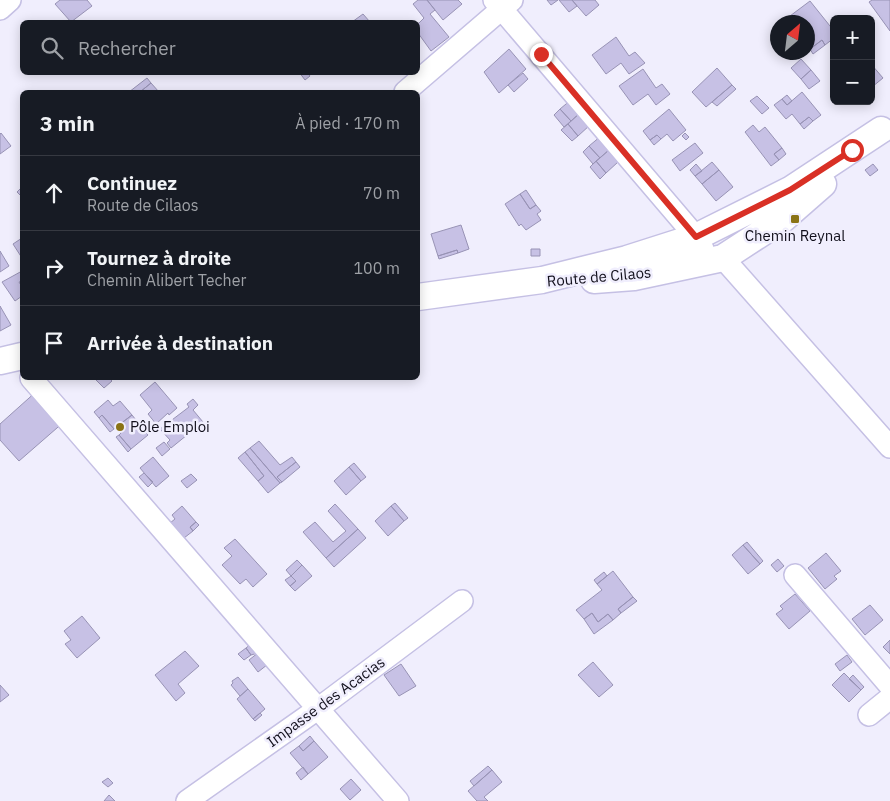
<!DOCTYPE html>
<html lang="fr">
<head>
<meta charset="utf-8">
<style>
  :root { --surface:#171b24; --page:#20242c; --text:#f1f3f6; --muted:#9ea1a6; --line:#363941 }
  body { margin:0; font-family:"IBM Plex Sans",sans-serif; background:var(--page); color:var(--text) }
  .controls { position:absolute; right:15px; top:15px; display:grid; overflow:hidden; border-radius:8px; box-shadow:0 2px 12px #0003 }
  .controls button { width:45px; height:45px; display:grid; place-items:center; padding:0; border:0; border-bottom:1px solid var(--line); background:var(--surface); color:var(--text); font:25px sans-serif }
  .compass { position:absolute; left:770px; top:15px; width:45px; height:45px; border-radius:50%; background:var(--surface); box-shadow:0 2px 12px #0003; rotate:28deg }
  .stop { position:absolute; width:15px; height:15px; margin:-11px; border:4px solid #d93025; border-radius:50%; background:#fff }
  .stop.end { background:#d93025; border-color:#fff; box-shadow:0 1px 5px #0008 }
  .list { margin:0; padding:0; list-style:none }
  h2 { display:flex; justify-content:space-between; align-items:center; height:65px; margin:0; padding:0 20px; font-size:21px }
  h2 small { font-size:16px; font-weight:400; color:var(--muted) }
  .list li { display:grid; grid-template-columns:32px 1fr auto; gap:15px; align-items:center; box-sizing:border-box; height:75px; padding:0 20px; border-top:1px solid var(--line) }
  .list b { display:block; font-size:19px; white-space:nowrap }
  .list p { margin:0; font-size:16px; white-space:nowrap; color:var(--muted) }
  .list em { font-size:16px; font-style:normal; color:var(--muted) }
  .icon { flex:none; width:28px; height:28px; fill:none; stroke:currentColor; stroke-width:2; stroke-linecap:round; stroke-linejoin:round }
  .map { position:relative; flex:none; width:890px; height:801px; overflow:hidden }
  .search { position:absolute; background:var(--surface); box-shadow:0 2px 12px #0003; left:20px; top:20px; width:400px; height:55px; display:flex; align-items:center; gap:12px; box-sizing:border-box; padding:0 18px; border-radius:8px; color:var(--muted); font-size:19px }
  .panel { position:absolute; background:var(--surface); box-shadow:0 2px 12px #0003; left:20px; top:90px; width:400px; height:290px; border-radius:8px }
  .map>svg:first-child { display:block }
</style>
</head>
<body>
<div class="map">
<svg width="890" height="801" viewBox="0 0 890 801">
  <rect width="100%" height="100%" fill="#f0eefd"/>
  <!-- building -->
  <path fill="#c7c1e5" stroke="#9893b5" d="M60 0H87L92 6 71 22 55 4Z
    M418 0H427L435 10 430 14 449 37 431 51 418 33V24L424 18 413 4Z
    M427 0H458L462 4 443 20Z
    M547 0H558L551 5Z
    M559 0H572L577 6 569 12Z
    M572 0H595L599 5 586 16Z
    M872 0H890V31L869 2Z
    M810 1 834 31V38L825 45 822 40 810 49 808 46V22H788L786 19Z
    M363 14 370 22H352Z
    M616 37 629 56 635 52 645 63 629 74 621 63 606 74 592 55Z
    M822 40 825 45 813 54 810 49Z
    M509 49 526 69 499 93 484 72Z
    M801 59 811 70 801 79 791 68Z
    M871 64 883 78 872 87H871Z
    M717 68 732 85 706 107 692 92Z
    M643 69 656 88 662 84 670 94 656 105 648 94 633 105 619 86Z
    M811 70 820 81 809 89 801 79Z
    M299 72H307L310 76 305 80Z
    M523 73 528 79 514 92 508 85Z
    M147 78 151 83 140 92H129Z
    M151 83 159 92H140Z
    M732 85 736 89 717 106 712 102Z
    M802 92 821 115 813 121 809 117 800 124 792 114 786 119 774 105 782 99 787 105Z
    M787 95 792 101 787 105 782 99Z
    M757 96 769 108 762 114 750 101Z
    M572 99 583 110 571 121 560 109Z
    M560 109 571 121 564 127 554 115Z
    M669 109 686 130 673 141 667 134 661 139 657 135 650 140 643 131Z
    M580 113 590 125 578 136 568 124Z
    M809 117 813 121 804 129 800 124Z
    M568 124 578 136 572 141 561 130Z
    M753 125 759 132 765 127 782 148 774 154 779 160 771 166 745 132Z
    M1 133 11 146 0 154V134Z
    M685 133 689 137 686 140 682 136Z
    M657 135 661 139 654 145 650 140Z
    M601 136 612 147 600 158 589 146Z
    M695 143 703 153 680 171 672 160Z
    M589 146 600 158 593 164 583 152Z
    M782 148 786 154 779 160 774 154Z
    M608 151 618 162 606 173 596 161Z
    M596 161 606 173 600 179 590 167Z
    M712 162 719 170 702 184 695 176Z
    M696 164 702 171 695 176 690 170Z
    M873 164 878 170 870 176 865 170Z
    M719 170 733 187 716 201 702 184Z
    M22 187V197L17 192Z
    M526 190 536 205 530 209 520 194Z
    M520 194 530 209 536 205 541 211 537 214 541 220 526 230 521 224 519 226 505 204Z
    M461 225 469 249 458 253 457 250 438 256 431 234Z
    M22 238V258L13 244Z
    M531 249H540V256H531Z
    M457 250 458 253 439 259 438 256Z
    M0 251 9 266 0 272Z
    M22 271V281L19 282 22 287V296L15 301 2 282Z
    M0 306 11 325 0 331Z
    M94 378H109L112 381 104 388Z
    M155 382 177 408 169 415 168 413 156 424 148 414 152 410 140 395Z
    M38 390 65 421 19 461 0 440V424Z
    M193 399 198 405 193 410 203 422 171 448 167 443 170 440 160 429 189 407 187 404Z
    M108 400 113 406 120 401 132 415 114 429 102 415 99 418 94 412Z
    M102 415 114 429 110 432 99 418Z
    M132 415 148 435 131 449 119 435 121 433 116 427Z
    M119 435 131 449 128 452 116 437Z
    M259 441 280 465 292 457 296 462 277 477 282 482 280 483 250 448Z
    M164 442 170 449 162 456 156 448Z
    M250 448 280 483 268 493 258 481 264 476 245 452Z
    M245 452 264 476 258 481 238 458Z
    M153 457 169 476 156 487 140 468Z
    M296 462 300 467 282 482 277 477Z
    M354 463 366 477 361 481 349 467Z
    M349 467 361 481 346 495 334 481Z
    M144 473 153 482 148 487 139 477Z
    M191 474 197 480 187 488 181 481Z
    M395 503 408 518 404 521 391 506Z
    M335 504 358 529 326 558 303 532 315 522 333 542 346 531 328 511Z
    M182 506 196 522 190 527 193 531 184 538 170 523 175 519 172 515Z
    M391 506 404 521 388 536 375 521Z
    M196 522 199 525 193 531 190 527Z
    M358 529 366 538 334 567 326 558Z
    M235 539 267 574 253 587 246 579 240 584 222 565 232 556 224 548Z
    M747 542 763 561 760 564 743 545Z
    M743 545 760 564 748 574 732 555Z
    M826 553 841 571 834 576 837 579 825 589 808 568Z
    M778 559 784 566 777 572 771 565Z
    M297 560 302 565 291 576 286 570Z
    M302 565 312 576 295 591 290 586 296 581 291 576Z
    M613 571 633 597 618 609 621 613 613 620 608 614 598 622 592 613 584 619 576 610 602 590 597 584Z
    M604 572 607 576 597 584 594 580Z
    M291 576 296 581 290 586 285 580Z
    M795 594 810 611 789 629 776 614 783 609 780 606Z
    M633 597 637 601 621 613 618 609Z
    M870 605 883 620 865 635 852 619Z
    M592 613 598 622 608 614 613 620 594 634 584 619Z
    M82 616 100 638 77 658 65 644 71 640 64 631Z
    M890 640V654L883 647Z
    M251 644 258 653 251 655 246 648Z
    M246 648 251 655 244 660 238 654Z
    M263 649 272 661 258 672 249 660Z
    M185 651 199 666 178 684 185 693 176 701 155 675Z
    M847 655 852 662 840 671 835 664Z
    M593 662 613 685 599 697 578 675Z
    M401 664 416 686 399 696 384 675Z
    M844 673 861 690 849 702 832 685Z
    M853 675 864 687 861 690 849 679Z
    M238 677 248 689 240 696 231 685 233 683 232 681Z
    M0 685 9 695 0 702Z
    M248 689 265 709 253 719 237 699Z
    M260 713 262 715 255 721 253 719Z
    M310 736 314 741 303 751 299 746Z
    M314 741 328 757 308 774 290 753 299 746 303 751Z
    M488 766 492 770 474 786 470 781Z
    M303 767 308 774 301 780 296 773Z
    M492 770 502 782 484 797 488 801H477L468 791Z
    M108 778 113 783 108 787 102 782Z
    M351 779 361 790 350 800 340 789Z
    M109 795 115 801H104Z"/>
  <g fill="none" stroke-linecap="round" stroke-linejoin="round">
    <defs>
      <path id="minor" d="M494 0 696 237 703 249
        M0 9 10 0
        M405 92 512 0
        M723 258 890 447
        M31 378 398 801
        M795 575 890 686
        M869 715 890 698
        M187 801 319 708 462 601"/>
      <path id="major" d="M594 280 634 277 723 258 783 219 823 184
        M418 297 542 280 627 259 696 237 790 190 881 130
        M0 361 22 356"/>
    </defs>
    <!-- minor casing -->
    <use href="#minor" stroke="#c5c0e4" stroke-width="24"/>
    <!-- major casing -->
    <use href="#major" stroke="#c5c0e4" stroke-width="29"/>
    <!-- minor -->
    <use href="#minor" stroke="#fff" stroke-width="21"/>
    <!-- major -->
    <use href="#major" stroke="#fff" stroke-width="26"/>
  </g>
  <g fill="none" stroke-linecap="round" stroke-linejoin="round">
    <!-- route -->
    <path stroke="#d93025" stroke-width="6" d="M541 54 696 237 790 190 852 150"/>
  </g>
  <!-- markers -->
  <g fill="#8a7316" stroke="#f0eefd" stroke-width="2">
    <rect x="790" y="214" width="10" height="10" rx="2.5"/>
    <circle cx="120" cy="427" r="5"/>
  </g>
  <g text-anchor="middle" stroke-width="5" stroke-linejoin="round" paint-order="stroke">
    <!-- poi labels -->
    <g font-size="15" fill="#110f1b" stroke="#f0eefd">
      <text x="795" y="241">Chemin Reynal</text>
      <text x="130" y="432" text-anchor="start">Pôle Emploi</text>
    </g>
    <!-- street labels -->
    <g font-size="15" fill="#110f1b" stroke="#f0eefd">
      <text transform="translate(599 277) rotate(-5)" y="5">Route de Cilaos</text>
      <text transform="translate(326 702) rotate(-36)" y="5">Impasse des Acacias</text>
    </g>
  </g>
</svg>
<div class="controls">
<button>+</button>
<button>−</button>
</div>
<svg class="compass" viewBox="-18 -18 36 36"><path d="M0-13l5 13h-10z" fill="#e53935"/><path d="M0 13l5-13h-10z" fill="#9ea1a6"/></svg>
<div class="stop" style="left:852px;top:150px"></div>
<div class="stop end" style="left:541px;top:54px"></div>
<div class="search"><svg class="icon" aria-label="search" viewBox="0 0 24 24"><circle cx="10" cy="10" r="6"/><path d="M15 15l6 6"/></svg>Rechercher</div>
<section class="panel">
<h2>3 min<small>À pied · 170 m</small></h2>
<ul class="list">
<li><svg class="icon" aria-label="ahead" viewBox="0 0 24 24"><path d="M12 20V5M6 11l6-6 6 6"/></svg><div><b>Continuez</b><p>Route de Cilaos</p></div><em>70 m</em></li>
<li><svg class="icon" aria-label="right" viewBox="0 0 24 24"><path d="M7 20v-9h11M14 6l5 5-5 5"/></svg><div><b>Tournez à droite</b><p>Chemin Alibert Techer</p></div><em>100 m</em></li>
<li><svg class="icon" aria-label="arrive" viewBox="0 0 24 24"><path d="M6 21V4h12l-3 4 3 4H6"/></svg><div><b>Arrivée à destination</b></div></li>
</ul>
</section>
</div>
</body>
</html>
